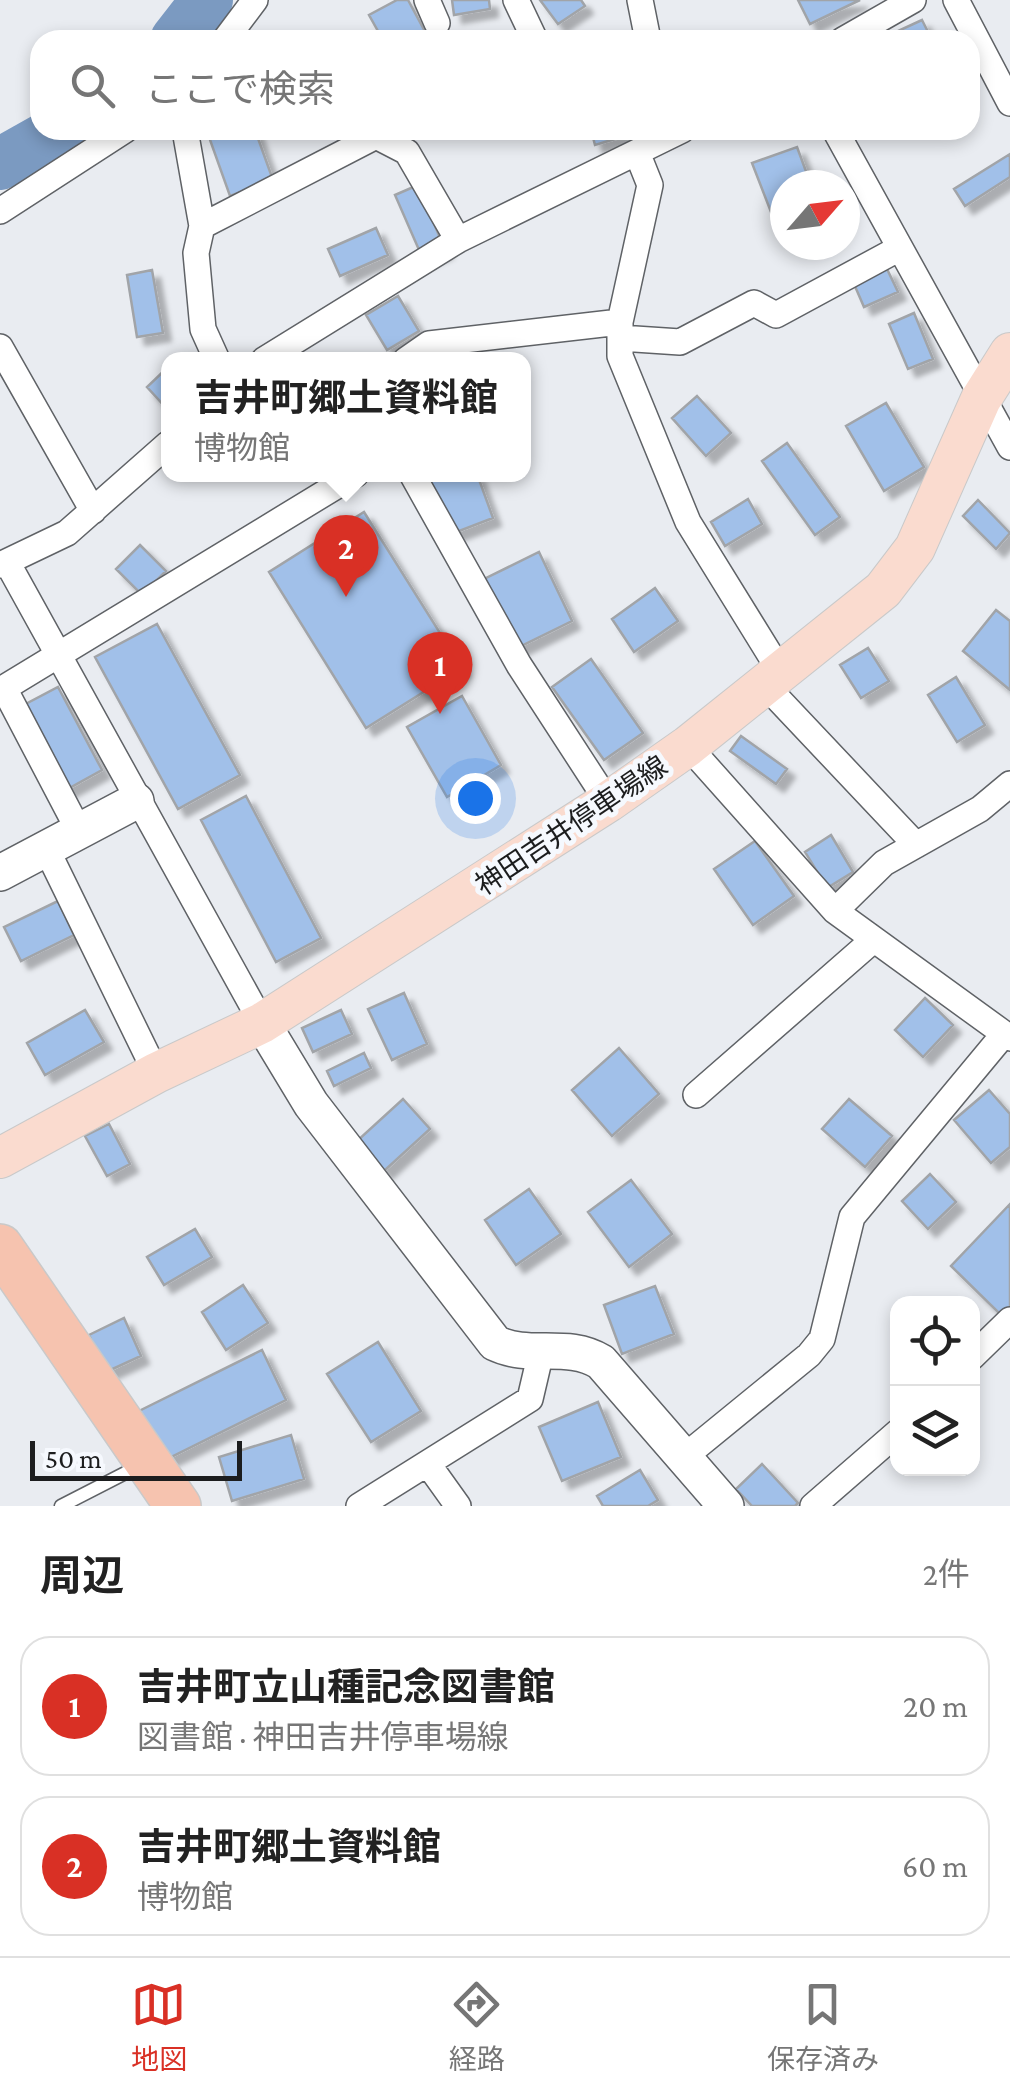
<!DOCTYPE html>
<html lang="ja">
<head>
<meta charset="utf-8">
<style>
  :root { --surface:#fff; --page:#f2f2f2; --text:#222; --muted:#767676; --line:#e0e0e0; --accent:#d93025 }
  body { margin:0; font-family:"Crimson Pro","Noto Sans JP",serif; background:var(--page); color:var(--text) }
  .controls { position:absolute; right:30px; bottom:30px; display:grid; overflow:hidden; border-radius:20px; box-shadow:0 5px 15px #0003 }
  .controls button { width:90px; height:90px; display:grid; place-items:center; padding:0; border:0; border-bottom:2px solid var(--line); background:var(--surface); color:var(--text); font:50px sans-serif }
  .compass { position:absolute; left:770px; top:170px; width:90px; height:90px; border-radius:50%; background:var(--surface); box-shadow:0 5px 15px #0003; rotate:62deg }
  .scale { position:absolute; left:30px; bottom:25px; width:212px; box-sizing:border-box; padding-left:10px; border:5px solid #1c1d1e; border-top:0; font-size:28px; line-height:35px; white-space:nowrap; color:#1c1d1e; -webkit-text-stroke:8px #f6f9fe; paint-order:stroke }
  .you { position:absolute; left:475px; top:798px; width:35px; height:35px; margin:-25px; border:8px solid #fff; border-radius:50%; background:#1a73e8; box-shadow:0 0 0 15px #1a73e833 }
  .badge { display:grid; place-items:center; width:65px; height:65px; border-radius:50%; background:var(--accent); color:#fff; font-size:32px; font-weight:700 }
  .pin { position:absolute; translate:-50% -82px; filter:drop-shadow(0 2px 5px #0008) }
  .pin::after { content:''; position:absolute; top:52px; width:35px; height:30px; background:inherit; clip-path:polygon(0 0,100% 0,50% 100%) }
  .popup { position:absolute; left:161px; top:352px; width:370px; height:130px; box-sizing:border-box; display:grid; place-content:center; border-radius:20px; background:var(--surface); filter:drop-shadow(0 2px 8px #0005); font-size:32px; white-space:nowrap; color:var(--muted) }
  .popup b { font-size:38px; color:var(--text) }
  .popup::after { content:''; position:absolute; left:50%; top:100%; margin-left:-20px; border:20px solid transparent; border-top-color:var(--surface) }
  .list { margin:0; padding:0; list-style:none }
  h2 { display:flex; justify-content:space-between; align-items:center; height:130px; margin:0; padding:0 40px; font-size:42px }
  h2 small { font-size:32px; font-weight:400; color:var(--muted) }
  .list li { display:grid; grid-template-columns:65px 1fr auto; gap:30px; align-items:center; box-sizing:border-box; height:140px; margin:0 20px 20px; padding:0 20px; border:2px solid var(--line); border-radius:30px }
  .list b { display:block; font-size:38px; white-space:nowrap }
  .list p { margin:0; font-size:32px; white-space:nowrap; color:var(--muted) }
  .list em { font-size:32px; font-style:normal; color:var(--muted) }
  .icon { flex:none; width:55px; height:55px; fill:none; stroke:currentColor; stroke-width:2; stroke-linecap:round; stroke-linejoin:round }
  .map { position:relative; flex:none; width:1010px; height:1506px; overflow:hidden }
  .search { position:absolute; background:var(--surface); box-shadow:0 5px 15px #0003; left:30px; right:30px; top:30px; height:110px; display:flex; align-items:center; gap:25px; box-sizing:border-box; padding:0 35px; border-radius:30px; color:var(--muted); font-size:38px }
  .sheet { height:450px; background:var(--surface) }
  nav { display:flex; justify-content:space-around; align-items:center; box-sizing:border-box; height:140px; border-top:2px solid var(--line); background:var(--surface); font-size:28px; color:var(--muted) }
  nav a { display:grid; justify-items:center; gap:5px }
  nav .on { color:var(--accent) }
  .map>svg:first-child { display:block }
</style>
</head>
<body>
<div class="map">
<svg width="1010" height="1506" viewBox="0 0 1010 1506">
  <defs>
    <filter id="shadow"><feDropShadow dx="8" dy="8" stdDeviation="2.5" flood-color="#0004"/></filter>
  </defs>
  <rect width="100%" height="100%" fill="#e9ecf1"/>
  <g fill="none" stroke-linecap="round" stroke-linejoin="round">
    <!-- river -->
    <path stroke="#7b9ac1" stroke-width="52" d="M176 40 207 0
      M0 164 60 130"/>
  </g>
  <!-- building -->
  <path fill="#a1c0e9" stroke="#a1a4a8" stroke-width="2.5" filter="url(#shadow)" d="M397 0H408L429 39 383 40 369 15Z
    M452 0H489L490 9 454 15Z
    M540 0H581L585 6 558 24Z
    M798 0H860L810 24Z
    M922 20 932 40H889L887 36Z
    M229 130H255L273 180 230 196 209 137Z
    M591 130H624L625 136 595 145Z
    M797 147 811 185H785V222L776 225 752 163Z
    M1010 154V177L965 206 954 189Z
    M418 185 445 250 423 259 395 195Z
    M376 228 388 255 340 276 328 249Z
    M887 269 898 292 864 307 854 284Z
    M152 270 163 333 137 337 127 275Z
    M398 296 419 331 387 350 366 315Z
    M914 313 933 359 908 369 889 324Z
    M168 367V410L147 387Z
    M697 396 731 433 706 456 672 418Z
    M886 403 924 467 884 491 846 426Z
    M787 443 840 517 815 535 762 461Z
    M428 474H477L493 518 441 538 418 479Z
    M748 499 762 524 725 546 711 522Z
    M978 500 1010 533 996 549 963 516Z
    M364 512 462 668 366 728 269 572Z
    M140 545 166 571 142 595 116 569Z
    M539 552 572 621 515 649 482 580Z
    M655 588 678 621 634 652 612 619Z
    M996 610 1010 621V690L963 651Z
    M157 624 240 775 178 809 95 657Z
    M868 648 889 681 861 698 840 665Z
    M591 659 643 733 604 760 552 687Z
    M956 677 985 725 957 742 928 695Z
    M58 687 102 770 64 791 20 707Z
    M462 696 501 765 447 797 407 727Z
    M741 736 787 769 776 784 730 751Z
    M246 796 321 938 276 962 201 820Z
    M831 835 853 872 827 888 805 852Z
    M755 841 794 896 753 925 714 869Z
    M58 901 74 935 21 961 4 927Z
    M404 993 427 1044 392 1060 368 1009Z
    M925 998 953 1025 923 1057 895 1030Z
    M85 1010 104 1042 45 1075 27 1043Z
    M341 1010 352 1034 313 1052 302 1028Z
    M619 1048 659 1094 612 1136 572 1090Z
    M364 1053 371 1068 334 1086 327 1071Z
    M989 1090 1010 1114V1147L991 1163 954 1120Z
    M403 1099 430 1129 384 1171 357 1141Z
    M849 1099 892 1136 865 1167 822 1129Z
    M109 1124 130 1164 107 1176 85 1136Z
    M930 1174 956 1202 928 1229 902 1201Z
    M631 1180 672 1234 629 1267 588 1212Z
    M529 1189 561 1234 516 1265 485 1220Z
    M1010 1204V1308L1002 1316 951 1266Z
    M195 1229 212 1257 164 1285 147 1257Z
    M243 1285 268 1323 226 1350 202 1312Z
    M655 1286 674 1334 622 1354 604 1305Z
    M124 1318 141 1356 106 1372 89 1335Z
    M378 1342 421 1411 371 1442 327 1374Z
    M262 1350 286 1400 161 1462 137 1412Z
    M598 1402 621 1457 562 1481 539 1427Z
    M291 1435 304 1479 232 1501 219 1457Z
    M762 1464 798 1503 795 1506H752L736 1489Z
    M640 1470 658 1500 648 1506H603L597 1496Z"/>
  <g fill="none" stroke-linecap="round" stroke-linejoin="round">
    <defs>
      <path id="lane" d="M61 1506 139 1466"/>
      <path id="street" d="M427 0 437 23
        M516 0 535 40
        M640 0 648 40
        M956 0 1010 103
        M225 40 255 0
        M843 40 913 0
        M185 130 202 226 196 253 203 329 217 360
        M835 130 1010 447
        M376 136 407 152 458 240
        M638 155 650 185 620 322V356L688 522 782 674
        M0 211 125 130
        M202 226 376 136 373 130
        M620 338 680 342 754 303 776 315 898 249
        M0 347 93 511
        M264 360 458 240 682 130
        M406 360 429 344 620 322
        M412 474 519 665 608 802
        M7 562 262 1023
        M0 565 67 533 168 444
        M766 686 916 845
        M688 746 835 911 1010 1038
        M79 831 4 688 356 474
        M46 848 156 1073
        M835 911 884 863 980 809 1010 784
        M696 1095 872 941
        M972 1357 1010 1320
        M684 1457 809 1355 822 1339 852 1217 1004 1034
        M428 1464 458 1506
        M359 1506 530 1399 541 1352
        M813 1506 898 1432"/>
      <path id="secondary" d="M0 873 136 801
        M262 1023 311 1104 495 1343C530 1360 567 1341 601 1362L726 1506"/>
      <path id="primary" d="M0 1158 156 1073 262 1023 608 802 688 746 883 590 915 548 981 399 1010 353"/>
      <path id="highway" d="M0 1247 178 1506"/>
    </defs>
    <!-- lane casing -->
    <use href="#lane" stroke="#5f6266" stroke-width="15"/>
    <!-- street casing -->
    <use href="#street" stroke="#5f6266" stroke-width="28"/>
    <!-- secondary casing -->
    <use href="#secondary" stroke="#5f6266" stroke-width="38"/>
    <!-- primary casing -->
    <use href="#primary" stroke="#c9c9c9" stroke-width="42"/>
    <!-- highway casing -->
    <use href="#highway" stroke="#c9c9c9" stroke-width="48"/>
    <!-- lane -->
    <use href="#lane" stroke="#fff" stroke-width="12"/>
    <!-- street -->
    <use href="#street" stroke="#fff" stroke-width="25"/>
    <!-- secondary -->
    <use href="#secondary" stroke="#fff" stroke-width="35"/>
    <!-- primary -->
    <use href="#primary" stroke="#fadbcf" stroke-width="40"/>
    <!-- highway -->
    <use href="#highway" stroke="#f6c3af" stroke-width="45"/>
  </g>
  <g text-anchor="middle" stroke-width="10" stroke-linejoin="round" paint-order="stroke">
    <!-- street labels -->
    <g font-size="28" fill="#1c1d1e" stroke="#f6f9fe">
      <text transform="translate(571 825) rotate(-34)" y="10">神田吉井停車場線</text>
    </g>
  </g>
</svg>
<div class="controls">
<button><svg class="icon" aria-label="locate" viewBox="0 0 24 24"><circle cx="12" cy="12" r="6"/><path d="M12 2v4M12 18v4M2 12h4M18 12h4"/></svg></button>
<button><svg class="icon" aria-label="layers" viewBox="0 0 24 24"><path d="M12 4l9 5-9 5-9-5zM3 14l9 5 9-5"/></svg></button>
</div>
<svg class="compass" viewBox="-18 -18 36 36"><path d="M0-13l5 13h-10z" fill="#e53935"/><path d="M0 13l5-13h-10z" fill="#767676"/></svg>
<div class="scale">50 m</div>
<div class="you"></div>
<div class="pin badge" style="left:440px;top:714px">1</div>
<div class="pin badge" style="left:346px;top:597px">2</div>
<div class="popup"><b>吉井町郷土資料館</b>博物館</div>
<div class="search"><svg class="icon" aria-label="search" viewBox="0 0 24 24"><circle cx="10" cy="10" r="6"/><path d="M15 15l6 6"/></svg>ここで検索</div>
</div>
<section class="sheet">
<h2>周辺<small>2件</small></h2>
<ul class="list">
<li><span class="badge">1</span><div><b>吉井町立山種記念図書館</b><p>図書館 · 神田吉井停車場線</p></div><em>20 m</em></li>
<li><span class="badge">2</span><div><b>吉井町郷土資料館</b><p>博物館</p></div><em>60 m</em></li>
</ul>
</section>
<nav>
<a class="on"><svg class="icon" aria-label="map" viewBox="0 0 24 24"><path d="M3 6l6-2 6 2 6-2v14l-6 2-6-2-6 2zM9 4v14M15 6v14"/></svg>地図</a>
<a><svg class="icon" aria-label="directions" viewBox="0 0 24 24"><path d="M12 3l9 9-9 9-9-9zM9 14v-3h6M13 9l2 2-2 2"/></svg>経路</a>
<a><svg class="icon" aria-label="saved" viewBox="0 0 24 24"><path d="M7 4h10v16l-5-4-5 4z"/></svg>保存済み</a>
</nav>
</body>
</html>
